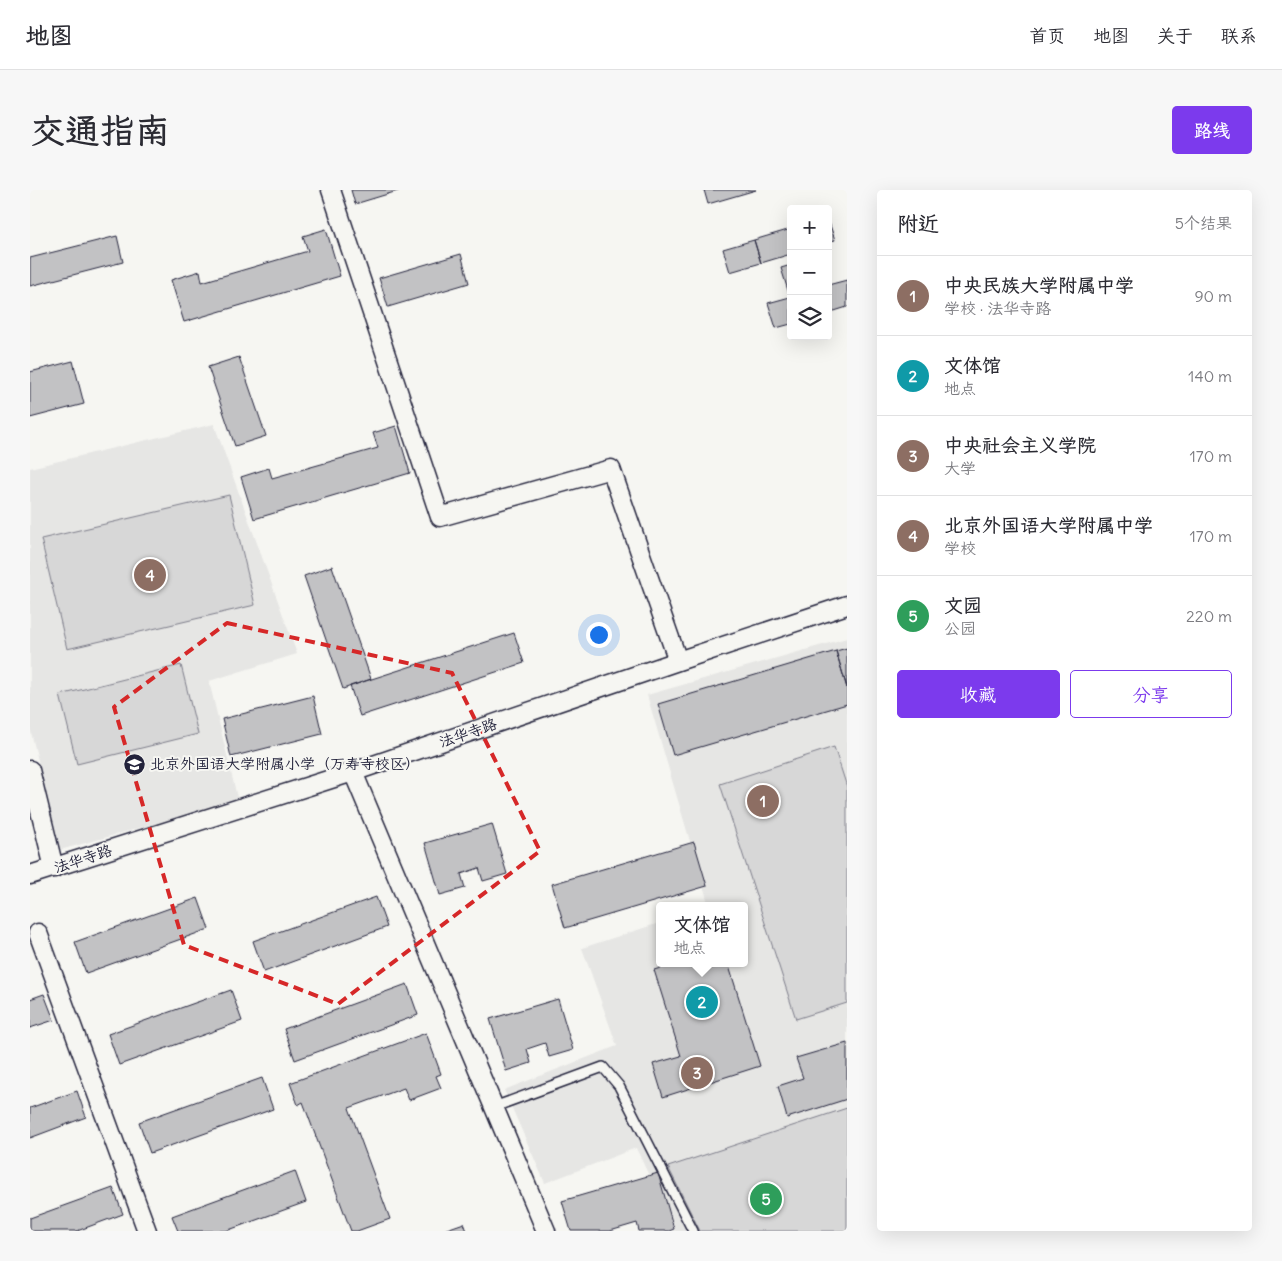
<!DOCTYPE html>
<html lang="zh">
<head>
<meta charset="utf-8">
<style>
  :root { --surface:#fff; --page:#f7f7f7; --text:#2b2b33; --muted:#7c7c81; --line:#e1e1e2; --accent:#7c3aed }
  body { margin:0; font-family:Delius,"LXGW WenKai TC",sans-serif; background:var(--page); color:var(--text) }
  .controls { position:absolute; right:15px; top:15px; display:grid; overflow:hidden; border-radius:5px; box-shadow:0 5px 20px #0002 }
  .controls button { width:45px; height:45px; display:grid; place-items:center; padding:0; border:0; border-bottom:1px solid var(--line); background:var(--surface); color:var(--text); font:25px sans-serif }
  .you { position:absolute; left:568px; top:444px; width:18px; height:18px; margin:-12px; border:4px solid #fff; border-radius:50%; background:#1a73e8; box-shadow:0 0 0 8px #1a73e833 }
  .badge { display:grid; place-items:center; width:32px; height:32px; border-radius:50%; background:var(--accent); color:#fff; font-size:16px; font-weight:700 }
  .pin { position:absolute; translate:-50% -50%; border:2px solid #fff; box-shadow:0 1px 5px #0006 }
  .popup { position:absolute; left:626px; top:712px; width:92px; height:65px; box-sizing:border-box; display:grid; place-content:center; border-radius:5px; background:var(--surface); filter:drop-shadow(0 1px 4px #0005); font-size:16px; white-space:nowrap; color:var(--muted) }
  .popup b { font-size:19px; color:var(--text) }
  .popup::after { content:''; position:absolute; left:50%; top:100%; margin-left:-10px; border:10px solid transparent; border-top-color:var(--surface) }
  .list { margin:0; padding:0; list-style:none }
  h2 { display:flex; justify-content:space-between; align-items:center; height:65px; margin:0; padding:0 20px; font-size:21px }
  h2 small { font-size:16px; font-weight:400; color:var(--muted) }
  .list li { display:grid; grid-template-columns:32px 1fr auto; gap:15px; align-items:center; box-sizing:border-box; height:80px; padding:0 20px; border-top:1px solid var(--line) }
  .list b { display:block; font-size:19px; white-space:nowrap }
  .list p { margin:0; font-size:16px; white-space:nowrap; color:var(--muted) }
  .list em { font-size:16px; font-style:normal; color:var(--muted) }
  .actions { display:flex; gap:10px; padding:15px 20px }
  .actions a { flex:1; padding:11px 0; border:1px solid var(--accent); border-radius:5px; text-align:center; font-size:18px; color:var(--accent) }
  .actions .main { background:var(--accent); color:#fff }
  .icon { flex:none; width:28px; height:28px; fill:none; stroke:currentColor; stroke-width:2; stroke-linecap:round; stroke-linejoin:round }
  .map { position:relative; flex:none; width:817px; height:1041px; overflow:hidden; border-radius:5px }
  header { display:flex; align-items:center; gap:30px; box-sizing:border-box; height:70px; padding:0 25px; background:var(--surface); border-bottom:1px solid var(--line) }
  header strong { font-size:24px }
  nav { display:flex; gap:28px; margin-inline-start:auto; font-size:18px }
  .intro { display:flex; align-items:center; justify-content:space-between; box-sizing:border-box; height:120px; padding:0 30px }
  h1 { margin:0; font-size:35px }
  .button { padding:12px 22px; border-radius:5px; background:var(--accent); color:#fff; font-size:18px; font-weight:700 }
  main { display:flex; gap:30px; padding:0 30px }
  aside { flex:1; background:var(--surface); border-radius:5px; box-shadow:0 5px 20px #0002 }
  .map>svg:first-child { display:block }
</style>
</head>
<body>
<header>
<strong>地图</strong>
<nav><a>首页</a><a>地图</a><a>关于</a><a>联系</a></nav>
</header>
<div class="intro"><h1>交通指南</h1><a class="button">路线</a></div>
<main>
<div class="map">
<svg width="817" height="1041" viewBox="0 0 817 1041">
  <rect width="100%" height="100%" fill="#f6f6f2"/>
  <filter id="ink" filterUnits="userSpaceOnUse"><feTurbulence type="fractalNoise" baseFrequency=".02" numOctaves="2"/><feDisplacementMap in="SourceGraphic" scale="10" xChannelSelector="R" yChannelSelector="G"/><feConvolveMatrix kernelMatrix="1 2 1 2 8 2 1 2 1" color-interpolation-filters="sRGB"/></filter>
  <g filter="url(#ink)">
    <!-- built -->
    <path fill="#e6e6e4" d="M184 234 267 464 179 491 208 611 30 660 0 538V278Z
      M817 448V1041H645L606 958 515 993 474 900 587 856 552 758 629 733 630 773H714V716H679L617 505Z"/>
    <!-- green -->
    <path fill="#d7d7d7" stroke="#7c7c89" d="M199 305 225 415 37 459 11 349Z
      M151 475 168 544 47 574 30 505Z
      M804 557 817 597V813L766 829 690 594Z
      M817 918V1041H670L638 977Z"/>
    <!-- building -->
    <path fill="#c2c2c4" stroke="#22223b" d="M321 0H371L325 14Z
      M674 0H726L678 14Z
      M798 29 805 50 798 52Z
      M296 39 310 86 154 132 141 90 170 81 172 92 278 61 273 46Z
      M761 39V64L731 73 724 50Z
      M87 46 93 72 0 96V68Z
      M724 50 731 73 700 82 693 59Z
      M431 64 439 93 358 117 349 88Z
      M761 75V134L746 138 738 113 760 107 751 78Z
      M817 90V117L798 123V95Z
      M209 167 236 246 205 256 178 177Z
      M43 171 54 214 0 228V182Z
      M366 236 380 283 224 329 211 287 239 278 242 288 348 258 343 243Z
      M302 376 341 489 313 499 274 386Z
      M484 443 494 473 330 526 320 496Z
      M817 458V498L806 461Z
      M806 461 817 498V514L643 565 628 514Z
      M283 506 292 544 201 567 192 529Z
      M462 634 477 684 453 691 449 678 431 684 435 698 410 705 395 653Z
      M664 652 677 696 535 738 522 694Z
      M346 707 357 737 234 782 223 751Z
      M168 708 179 739 56 783 45 752Z
      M647 773H698L730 876 633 907 623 874 651 866 624 780Z
      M377 794 388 825 265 870 254 839Z
      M201 800 212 831 89 875 78 844Z
      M14 804 24 830 0 838V809Z
      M528 809 543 860 519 867 515 853 497 859 501 873 476 881 460 829Z
      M396 843 411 884 406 886 411 898 379 910 374 898 319 918 360 1029 327 1041H321L273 912 268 915 260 893Z
      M817 853V909L757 928 748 896 773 888 766 868Z
      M232 888 243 919 120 963 109 932Z
      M47 901 56 927 0 948V918Z
      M265 981 276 1012 196 1041H148L142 1026Z
      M628 983 644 1039 639 1041H609L607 1033 580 1041H541L532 1011Z
      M83 998 93 1024 47 1041H0V1028Z
      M434 1033 437 1041H411Z"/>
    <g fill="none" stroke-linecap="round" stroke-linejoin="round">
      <defs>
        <path id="service" d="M464 917 573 877 589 896 663 1041"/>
        <path id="minor" d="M301 0 410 327 581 279 648 471
          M0 580 24 678
          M323 582 516 1041
          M0 685 323 582 648 471 817 415
          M8 743 117 1041"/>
      </defs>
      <!-- service casing -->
      <use href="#service" stroke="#22223b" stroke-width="12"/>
      <!-- minor casing -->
      <use href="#minor" stroke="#22223b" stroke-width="21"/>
      <!-- service -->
      <use href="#service" stroke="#f6f6f2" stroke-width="9"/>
      <!-- minor -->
      <use href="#minor" stroke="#f6f6f2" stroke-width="18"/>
    </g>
  </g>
  <!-- marked area -->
  <path fill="none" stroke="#d62828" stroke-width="4" stroke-dasharray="10 6" stroke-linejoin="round" d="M197 433 422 483 510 661 308 814 154 755 84 517Z"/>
  <!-- icons -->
  <defs>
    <symbol id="school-disc" viewBox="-11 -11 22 22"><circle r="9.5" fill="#22223b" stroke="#f6f6f2"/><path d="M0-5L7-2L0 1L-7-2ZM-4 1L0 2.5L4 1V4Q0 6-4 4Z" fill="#fff"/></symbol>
  </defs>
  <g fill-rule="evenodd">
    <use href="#school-disc" x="92" y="562" width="25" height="25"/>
  </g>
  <g text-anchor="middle" stroke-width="4" stroke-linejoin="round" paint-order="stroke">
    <!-- street labels -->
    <g font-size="15" fill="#22223b" stroke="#f6f6f2">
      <text transform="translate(438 543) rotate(-19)" y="5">法华寺路</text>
      <text transform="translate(53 669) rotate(-18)" y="5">法华寺路</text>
    </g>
    <!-- poi labels -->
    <g font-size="15" fill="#22223b" stroke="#f6f6f2" text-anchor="start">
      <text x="120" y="579">北京外国语大学附属小学（万寿寺校区）</text>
    </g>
  </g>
</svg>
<div class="controls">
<button>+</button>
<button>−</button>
<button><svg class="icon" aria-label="layers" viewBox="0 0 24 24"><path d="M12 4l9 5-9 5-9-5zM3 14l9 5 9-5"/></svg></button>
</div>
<div class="you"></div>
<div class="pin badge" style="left:733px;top:611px;background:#8d6e63">1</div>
<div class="pin badge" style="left:672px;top:812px;background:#0f9aa8">2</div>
<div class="popup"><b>文体馆</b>地点</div>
<div class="pin badge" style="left:667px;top:883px;background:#8d6e63">3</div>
<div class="pin badge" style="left:120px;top:385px;background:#8d6e63">4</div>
<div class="pin badge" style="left:736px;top:1009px;background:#2e9e5b">5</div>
</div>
<aside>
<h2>附近<small>5个结果</small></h2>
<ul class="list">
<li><span class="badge" style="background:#8d6e63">1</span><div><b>中央民族大学附属中学</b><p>学校 · 法华寺路</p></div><em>90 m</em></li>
<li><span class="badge" style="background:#0f9aa8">2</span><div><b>文体馆</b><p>地点</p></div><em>140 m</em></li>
<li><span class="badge" style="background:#8d6e63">3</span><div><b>中央社会主义学院</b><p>大学</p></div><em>170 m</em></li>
<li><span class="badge" style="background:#8d6e63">4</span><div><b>北京外国语大学附属中学</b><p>学校</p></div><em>170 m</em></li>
<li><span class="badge" style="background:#2e9e5b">5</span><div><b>文园</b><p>公园</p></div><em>220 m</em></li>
</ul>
<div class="actions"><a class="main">收藏</a><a>分享</a></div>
</aside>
</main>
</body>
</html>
